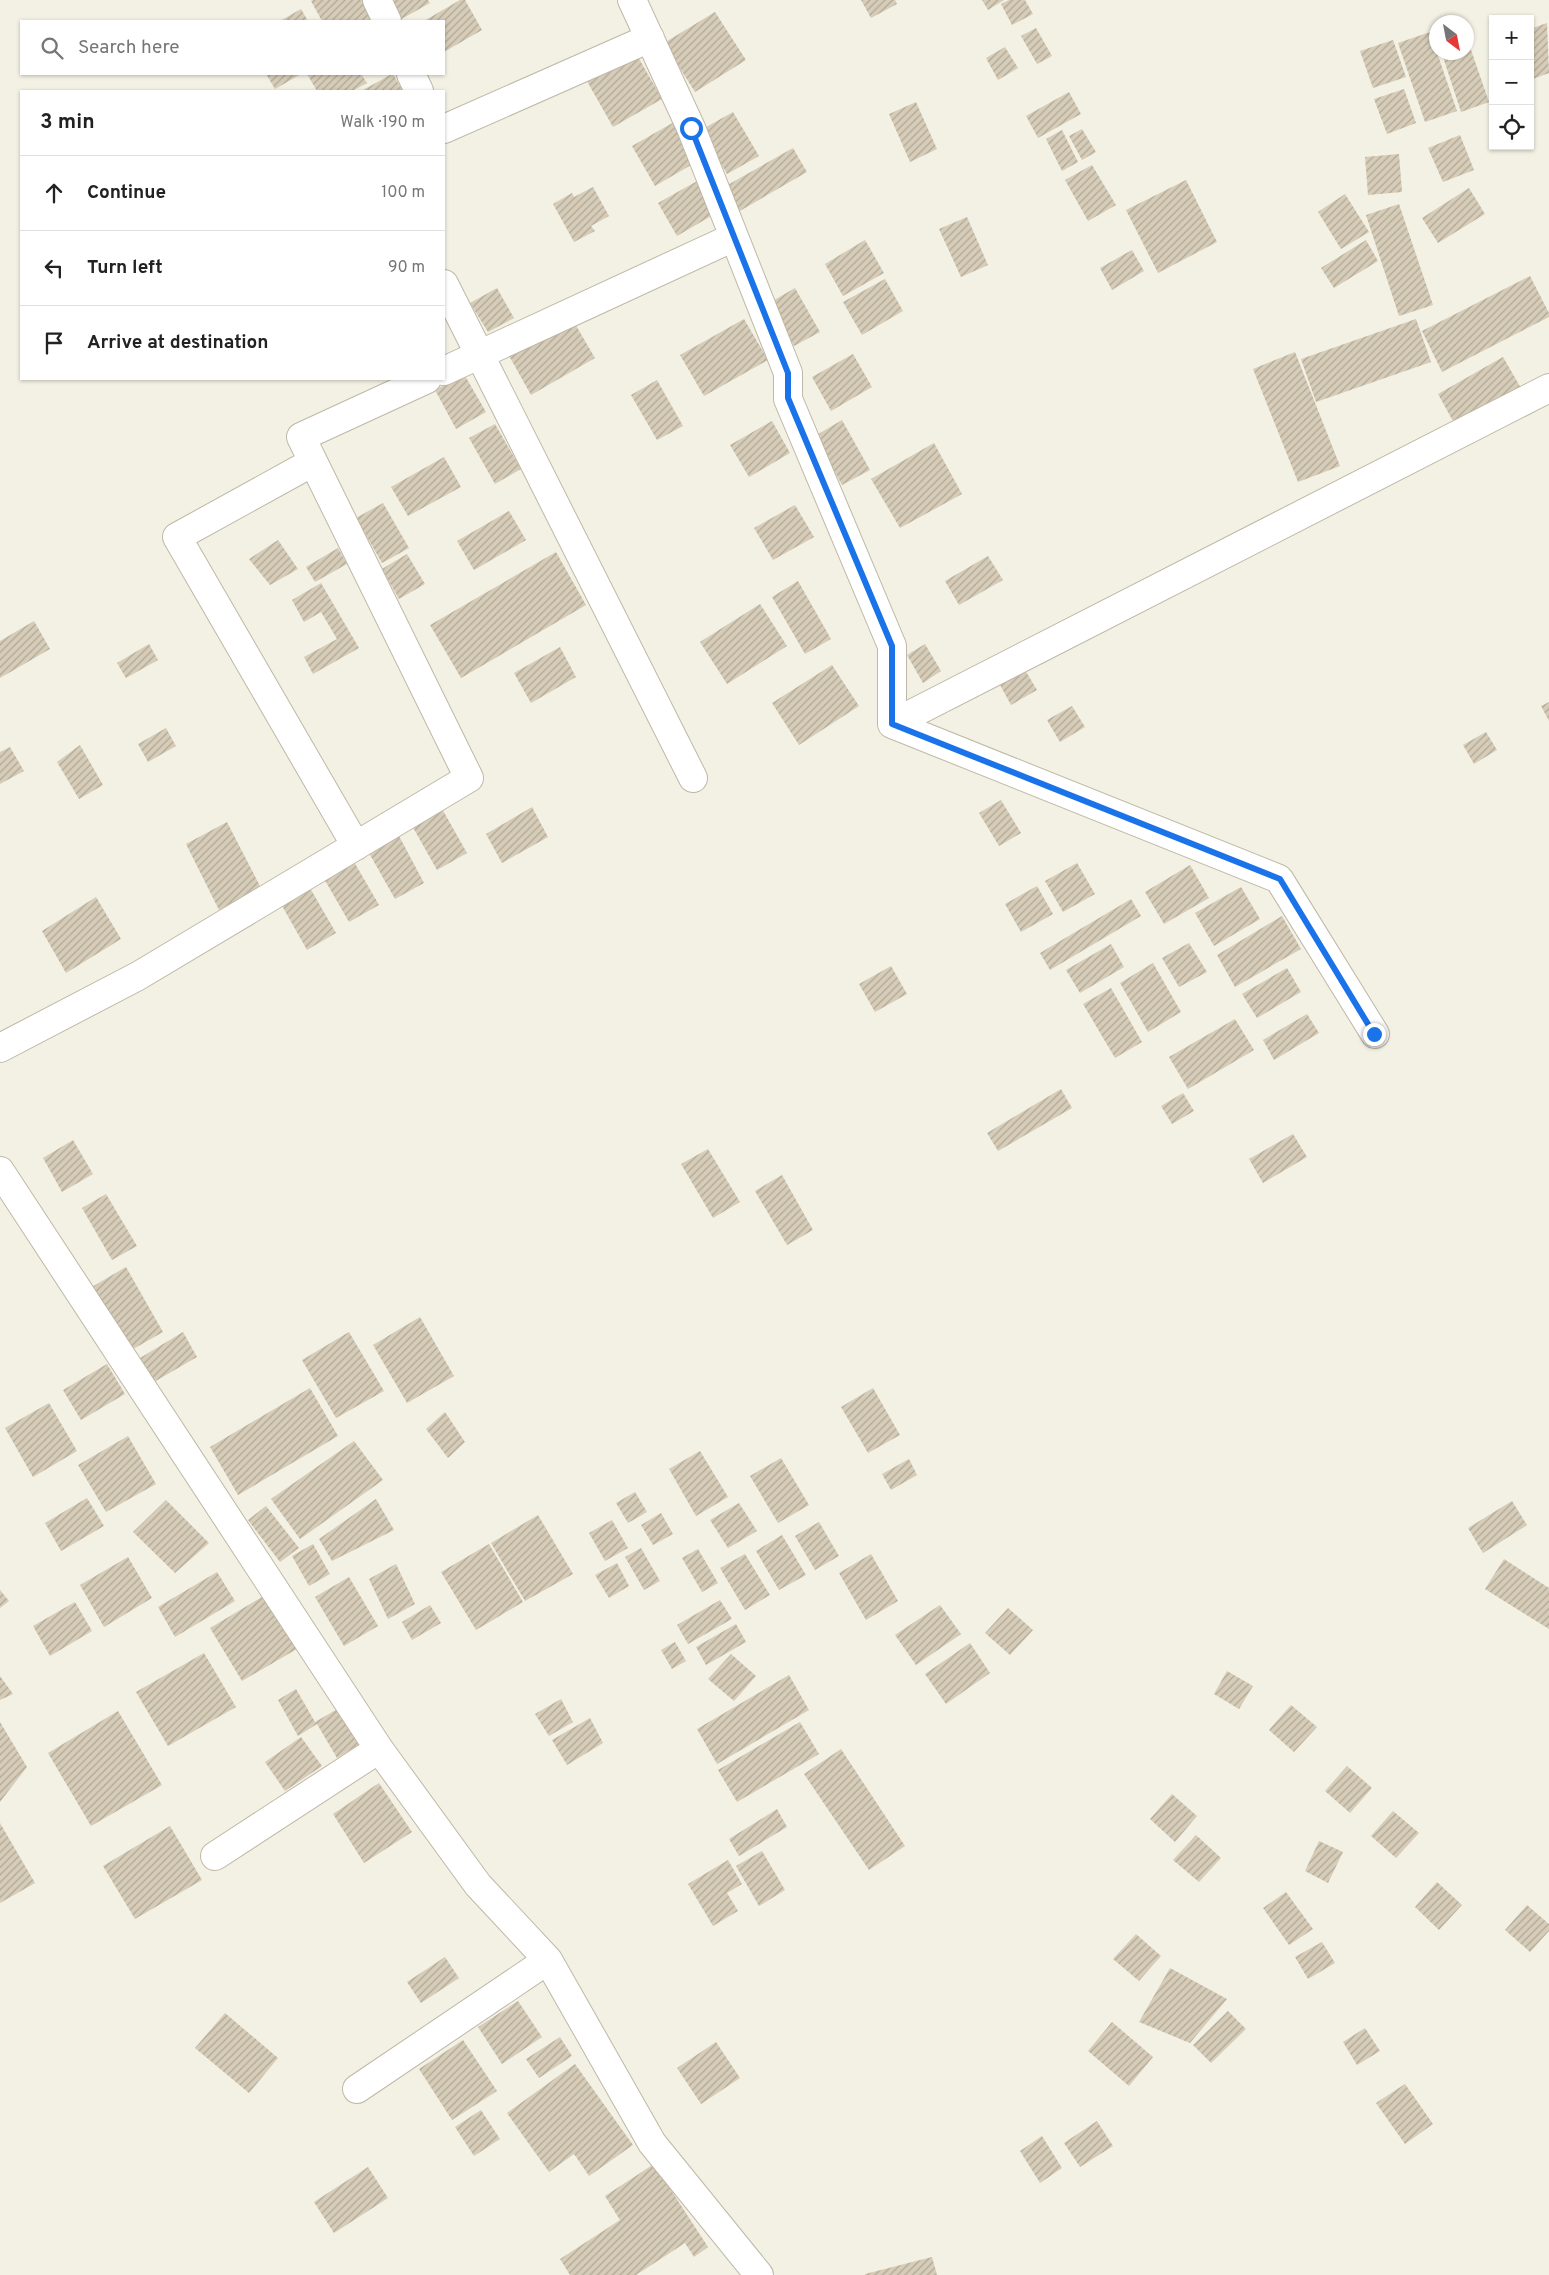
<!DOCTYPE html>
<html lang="en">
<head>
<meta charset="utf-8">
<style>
  :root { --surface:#fff; --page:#f2f2f2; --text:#222; --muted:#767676; --line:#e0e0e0 }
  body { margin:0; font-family:Overpass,sans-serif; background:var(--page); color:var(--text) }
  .controls { position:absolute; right:15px; top:15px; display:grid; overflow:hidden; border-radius:0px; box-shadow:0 1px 4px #0004 }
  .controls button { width:45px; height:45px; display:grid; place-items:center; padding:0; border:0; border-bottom:1px solid var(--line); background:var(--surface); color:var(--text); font:25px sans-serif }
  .compass { position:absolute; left:1429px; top:15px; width:45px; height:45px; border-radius:50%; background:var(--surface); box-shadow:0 1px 4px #0004; rotate:148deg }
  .stop { position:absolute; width:15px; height:15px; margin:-11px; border:4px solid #1a73e8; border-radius:50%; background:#fff }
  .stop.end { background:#1a73e8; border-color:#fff; box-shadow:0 1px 5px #0008 }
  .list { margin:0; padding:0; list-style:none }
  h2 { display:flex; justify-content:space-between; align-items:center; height:65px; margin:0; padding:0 20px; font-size:21px }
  h2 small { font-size:16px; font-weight:400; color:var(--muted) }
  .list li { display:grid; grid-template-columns:32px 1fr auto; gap:15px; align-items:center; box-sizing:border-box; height:75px; padding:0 20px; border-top:1px solid var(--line) }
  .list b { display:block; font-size:19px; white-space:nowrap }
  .list em { font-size:16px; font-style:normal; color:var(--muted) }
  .icon { flex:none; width:28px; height:28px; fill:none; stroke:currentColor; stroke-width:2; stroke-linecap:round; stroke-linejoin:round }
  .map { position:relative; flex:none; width:1549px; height:2275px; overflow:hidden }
  .search { position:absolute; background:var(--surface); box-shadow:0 1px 4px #0004; left:20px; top:20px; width:425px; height:55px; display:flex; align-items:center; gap:12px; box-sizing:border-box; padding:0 18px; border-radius:0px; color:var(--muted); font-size:19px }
  .panel { position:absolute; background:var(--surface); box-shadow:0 1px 4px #0004; left:20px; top:90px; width:425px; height:290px; border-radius:0px }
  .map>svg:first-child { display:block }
</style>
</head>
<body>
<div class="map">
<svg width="1549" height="2275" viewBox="0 0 1549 2275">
  <defs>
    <pattern id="building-hatch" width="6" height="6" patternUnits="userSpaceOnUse" patternTransform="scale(1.25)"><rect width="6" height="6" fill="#d6ccb8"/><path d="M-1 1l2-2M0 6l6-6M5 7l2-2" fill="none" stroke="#afa796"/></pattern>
  </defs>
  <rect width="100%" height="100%" fill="#f3f0e4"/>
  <!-- building -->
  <path fill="url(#building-hatch)" d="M313 0H370L382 21H322L311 1Z
    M383 0H428L430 3 398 21Z
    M460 0H465L482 30 444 52V21H424Z
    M861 0H895L897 4 871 18Z
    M982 0H1004L988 10Z
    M1009 0H1025L1033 14 1012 25 1001 4Z
    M301 9 308 21H280Z
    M715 12 746 60 695 92 664 43Z
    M1547 23 1549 73 1530 80V29Z
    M1036 28 1052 56 1037 64 1021 36Z
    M1430 32 1457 111 1425 122 1398 43Z
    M1393 40 1406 77 1373 88 1360 51Z
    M1005 47 1018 68 998 80 986 58Z
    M1470 47 1489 102 1461 112 1443 57 1455 52H1466V49Z
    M633 48 662 99 613 127 584 76Z
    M266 74H301L275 89Z
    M307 74H361L367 83 352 91H317Z
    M393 74 403 91H361L392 74Z
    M1404 89 1416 123 1387 134 1374 99Z
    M1069 92 1081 114 1038 138 1026 116Z
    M916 102 937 149 910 162 889 114Z
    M733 112 759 156 727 174 701 130Z
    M676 121 698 161 655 186 632 146Z
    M1082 129 1096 152 1082 160 1069 136Z
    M1062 130 1078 162 1062 171 1046 139Z
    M1460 135 1474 170 1443 182 1428 148Z
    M793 148 807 172 738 212 724 187Z
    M1399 154 1402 192 1368 195 1365 157Z
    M1092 165 1116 205 1088 221 1065 180Z
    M699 180 718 212 677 236 658 203Z
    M1186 180 1217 242 1158 273 1126 210Z
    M593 187 609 216 591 226 595 231 574 242 553 204 572 193 574 197Z
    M1469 188 1485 214 1438 243 1422 218Z
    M1345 194 1369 232 1341 249 1318 212Z
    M1399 204 1433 305 1399 316 1366 215Z
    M967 217 988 265 961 277 939 229Z
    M865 240 884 273 843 296 825 264Z
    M1366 240 1378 261 1334 288 1321 268Z
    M1132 250 1144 271 1112 290 1100 268Z
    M1530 276 1549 313V317L1442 372 1422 331Z
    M885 279 903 311 862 335 843 302Z
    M497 288 514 318 488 332 470 303Z
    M795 288 820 332 794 346 769 303Z
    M571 317 595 358 531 395 508 354Z
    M744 319 768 360 704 396 680 355Z
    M1416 319 1431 362 1316 402 1301 359Z
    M1295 352 1340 466 1298 482 1253 369Z
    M853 354 872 387 831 411 812 377Z
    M1503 357 1525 395 1459 432 1438 394Z
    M464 374 486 412 456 429 435 390Z
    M657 380 683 426 657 440 631 395Z
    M842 420 870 470 842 485 815 436Z
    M772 421 790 453 749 477 730 445Z
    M495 424 521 469 495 484 469 438Z
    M934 443 962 494 900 528 871 479Z
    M444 457 461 487 408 516 391 487Z
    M383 503 409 548 382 563 356 518Z
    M795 505 814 537 773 560 754 528Z
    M509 511 526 540 474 570 457 541Z
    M278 540 298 569 270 585 249 559Z
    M338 548 347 564 315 582 306 567Z
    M556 552 586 605 461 678 430 625Z
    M407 554 425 584 399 599 382 569Z
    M988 556 1003 580 959 605 945 581Z
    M798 581 831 639 805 654 772 597Z
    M321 583 359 648 313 674 304 657 337 639 321 612 304 622 292 600Z
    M760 604 787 646 727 684 700 642Z
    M34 621 50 649 0 678V641Z
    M149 644 158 660 126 678 117 663Z
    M925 644 941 671 923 683 907 655Z
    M560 647 576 677 531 703 514 673Z
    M832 665 859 706 799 745 772 703Z
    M1025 670 1037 690 1011 705 1000 685Z
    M1549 702V721L1541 706Z
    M1072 706 1085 727 1060 742 1047 720Z
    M166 728 176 746 148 762 138 744Z
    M1486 732 1497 750 1474 764 1463 745Z
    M80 745 103 785 79 799 57 762Z
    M10 747 24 771 0 784V752Z
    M1001 800 1021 833 999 846 979 813Z
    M441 807 467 853 437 870 411 824Z
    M532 807 548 837 502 863 486 834Z
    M227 822 261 888 219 910 186 844Z
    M399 836 424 883 395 899 369 853Z
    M353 860 379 905 349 922 323 877Z
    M1077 863 1095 894 1063 912 1045 881Z
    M1190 865 1209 898 1164 924 1145 892Z
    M1037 886 1053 914 1021 932 1005 904Z
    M1241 887 1260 919 1214 946 1195 913Z
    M310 888 336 933 307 950 281 904Z
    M96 897 121 939 66 973 42 931Z
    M1131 899 1141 916 1050 970 1040 953Z
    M1282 916 1301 949 1235 987 1217 955Z
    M1189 943 1207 972 1179 987 1162 958Z
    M1111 944 1124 967 1080 993 1066 970Z
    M1153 963 1181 1012 1148 1032 1120 983Z
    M891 966 907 994 875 1012 859 984Z
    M1287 968 1301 992 1257 1018 1242 994Z
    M1111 988 1142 1042 1115 1058 1083 1004Z
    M1307 1014 1319 1033 1274 1060 1263 1040Z
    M1235 1019 1254 1050 1188 1089 1169 1057Z
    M1061 1089 1072 1108 998 1151 987 1133Z
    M1183 1093 1194 1111 1172 1124 1161 1106Z
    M1293 1134 1307 1157 1263 1183 1249 1159Z
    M73 1140 93 1174 62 1192 43 1158Z
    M708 1149 740 1202 713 1218 681 1164Z
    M782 1175 813 1230 787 1245 755 1191Z
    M106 1194 137 1246 112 1260 82 1208Z
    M126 1267 163 1332 128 1352 90 1288Z
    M420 1317 454 1376 407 1403 373 1345Z
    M183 1332 197 1357 154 1382 140 1358Z
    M349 1332 384 1391 336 1418 302 1360Z
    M107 1364 125 1394 81 1420 63 1390Z
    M310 1388 338 1436 238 1495 210 1447Z
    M873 1388 900 1435 868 1453 841 1407Z
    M49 1403 77 1451 33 1477 5 1428Z
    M445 1412 465 1442 448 1458 426 1429Z
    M128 1436 156 1484 106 1512 78 1465Z
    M354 1441 383 1480 300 1539 271 1499Z
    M700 1451 728 1497 696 1516 669 1469Z
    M781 1458 809 1505 778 1523 750 1476Z
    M909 1459 917 1475 891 1490 882 1474Z
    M635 1492 647 1512 628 1523 616 1503Z
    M87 1498 104 1526 61 1551 45 1523Z
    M376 1499 394 1530 332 1561 319 1539Z
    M166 1500 209 1543 175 1573 133 1532Z
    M1512 1501 1527 1525 1483 1553 1468 1528Z
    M739 1503 757 1531 728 1548 710 1520Z
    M266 1506 299 1548 280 1562 248 1520Z
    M661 1513 673 1534 653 1545 641 1525Z
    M538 1515 573 1574 525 1601 491 1543Z
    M612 1520 628 1548 605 1561 589 1533Z
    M819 1522 839 1556 815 1570 795 1536Z
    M782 1535 806 1575 779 1590 756 1551Z
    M313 1544 330 1574 309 1586 292 1556Z
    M489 1544 523 1602 476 1630 441 1572Z
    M641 1548 660 1581 644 1590 625 1557Z
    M698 1549 718 1583 702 1592 682 1558Z
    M745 1554 770 1595 745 1610 720 1568Z
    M871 1554 898 1601 866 1620 839 1573Z
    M128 1557 152 1598 104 1627 80 1585Z
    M1504 1559 1549 1588V1629L1485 1589Z
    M617 1563 629 1586 609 1598 595 1575Z
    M396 1564 415 1604 388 1619 369 1579Z
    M217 1572 235 1601 175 1637 158 1607Z
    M349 1577 378 1626 344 1646 315 1597Z
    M277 1588 309 1642 242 1681 210 1628Z
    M0 1590 9 1601 0 1608Z
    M720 1600 732 1619 688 1644 677 1625Z
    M75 1602 92 1631 50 1656 33 1626Z
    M430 1605 441 1623 412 1640 402 1622Z
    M940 1605 961 1634 916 1665 895 1635Z
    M1008 1608 1033 1630 1010 1655 985 1633Z
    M736 1624 746 1642 706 1665 696 1647Z
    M675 1642 686 1661 672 1669 661 1650Z
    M970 1643 990 1673 946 1704 925 1674Z
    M204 1653 236 1707 168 1746 136 1692Z
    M731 1654 756 1676 734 1701 708 1679Z
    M1227 1671 1253 1686 1239 1709 1214 1694Z
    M789 1675 809 1710 717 1764 697 1729Z
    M0 1676 13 1694 0 1700Z
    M296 1689 315 1722 353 1700 373 1736 337 1758 317 1724 298 1736 278 1700Z
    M561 1699 573 1722 549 1736 535 1714Z
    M1291 1705 1317 1727 1294 1752 1269 1730Z
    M118 1711 162 1785 91 1826 48 1753Z
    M590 1718 603 1743 567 1765 552 1740Z
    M0 1722 27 1767 0 1802Z
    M800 1722 819 1754 737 1802 718 1770Z
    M301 1737 322 1766 285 1791 265 1762Z
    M841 1749 905 1846 869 1870 804 1774Z
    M1347 1766 1372 1788 1350 1813 1325 1791Z
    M379 1783 412 1832 364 1863 333 1814Z
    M1172 1794 1197 1816 1175 1842 1150 1819Z
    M777 1809 787 1827 739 1856 729 1839Z
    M1393 1811 1419 1833 1396 1858 1371 1836Z
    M0 1823 35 1883 0 1903Z
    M170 1826 202 1880 135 1919 103 1866Z
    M1196 1835 1221 1858 1199 1882 1173 1860Z
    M1319 1841 1343 1852 1328 1883 1305 1871Z
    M762 1851 785 1890 759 1906 736 1866Z
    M728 1860 742 1884 727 1893 738 1911 713 1926 688 1884Z
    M1437 1882 1462 1905 1439 1930 1415 1907Z
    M1286 1892 1313 1929 1289 1945 1263 1908Z
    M1527 1905 1549 1924V1931L1530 1952 1505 1930Z
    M1136 1934 1161 1956 1139 1981 1113 1959Z
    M1322 1942 1335 1963 1308 1979 1295 1957Z
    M445 1957 459 1978 421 2003 407 1982Z
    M1170 1968 1227 1999 1190 2043 1139 2022Z
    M518 2001 542 2037 502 2064 478 2027Z
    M1228 2011 1246 2029 1211 2063 1193 2045Z
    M225 2013 278 2058 249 2093 195 2048Z
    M1112 2022 1153 2057 1129 2086 1088 2051Z
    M1365 2028 1380 2051 1357 2065 1343 2042Z
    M560 2037 572 2056 539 2078 526 2059Z
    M463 2040 497 2091 452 2120 419 2069Z
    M716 2042 740 2078 701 2104 677 2068Z
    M575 2064 633 2145 589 2176 574 2154 549 2172 507 2113Z
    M1405 2084 1433 2124 1405 2144 1376 2103Z
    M481 2110 500 2139 474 2156 455 2127Z
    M1097 2121 1113 2146 1080 2167 1064 2143Z
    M1042 2136 1062 2168 1040 2183 1020 2151Z
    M654 2164 708 2247 694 2257 685 2243 636 2275H570L560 2259 620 2220 605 2196Z
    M368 2167 388 2198 334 2233 314 2202Z
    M932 2257 937 2275H865V2274Z"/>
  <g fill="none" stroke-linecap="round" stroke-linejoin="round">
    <defs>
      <path id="minor" d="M377 0 387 21
        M632 0 691 128 788 373V399L892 646V724L1279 879 1375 1034
        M411 74 419 91
        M444 129 650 38
        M444 284 693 778
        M444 371 734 237
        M313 462 177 537 356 846
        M892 724 1549 388
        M0 1048 138 976 469 778 301 437 427 379
        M0 1171 379 1749 478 1885 548 1960 652 2143 759 2275
        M215 1856 379 1749
        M357 2089 548 1960"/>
    </defs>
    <!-- minor casing -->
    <use href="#minor" stroke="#bfb8a6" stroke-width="30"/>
    <!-- minor -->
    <use href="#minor" stroke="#fff" stroke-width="28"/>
  </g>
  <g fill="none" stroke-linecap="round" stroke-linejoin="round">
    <!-- route -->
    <path stroke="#1a73e8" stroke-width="6" d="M691 128 788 373V398L892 646V724L1280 879 1374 1034"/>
  </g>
</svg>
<div class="controls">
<button>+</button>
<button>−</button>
<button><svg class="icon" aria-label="locate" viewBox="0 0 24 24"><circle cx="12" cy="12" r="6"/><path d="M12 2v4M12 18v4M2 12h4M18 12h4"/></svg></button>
</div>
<svg class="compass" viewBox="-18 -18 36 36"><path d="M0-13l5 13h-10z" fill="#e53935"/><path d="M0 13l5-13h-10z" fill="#767676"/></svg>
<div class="stop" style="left:691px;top:128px"></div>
<div class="stop end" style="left:1374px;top:1034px"></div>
<div class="search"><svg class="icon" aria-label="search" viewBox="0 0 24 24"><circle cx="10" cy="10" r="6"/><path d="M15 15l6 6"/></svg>Search here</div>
<section class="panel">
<h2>3 min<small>Walk · 190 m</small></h2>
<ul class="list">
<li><svg class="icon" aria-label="ahead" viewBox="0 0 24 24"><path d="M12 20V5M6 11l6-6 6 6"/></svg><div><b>Continue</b></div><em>100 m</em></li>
<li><svg class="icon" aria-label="left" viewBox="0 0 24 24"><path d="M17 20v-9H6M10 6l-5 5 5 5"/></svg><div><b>Turn left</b></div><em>90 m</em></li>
<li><svg class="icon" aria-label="arrive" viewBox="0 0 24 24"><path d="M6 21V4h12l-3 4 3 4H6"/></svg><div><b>Arrive at destination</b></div></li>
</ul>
</section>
</div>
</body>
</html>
